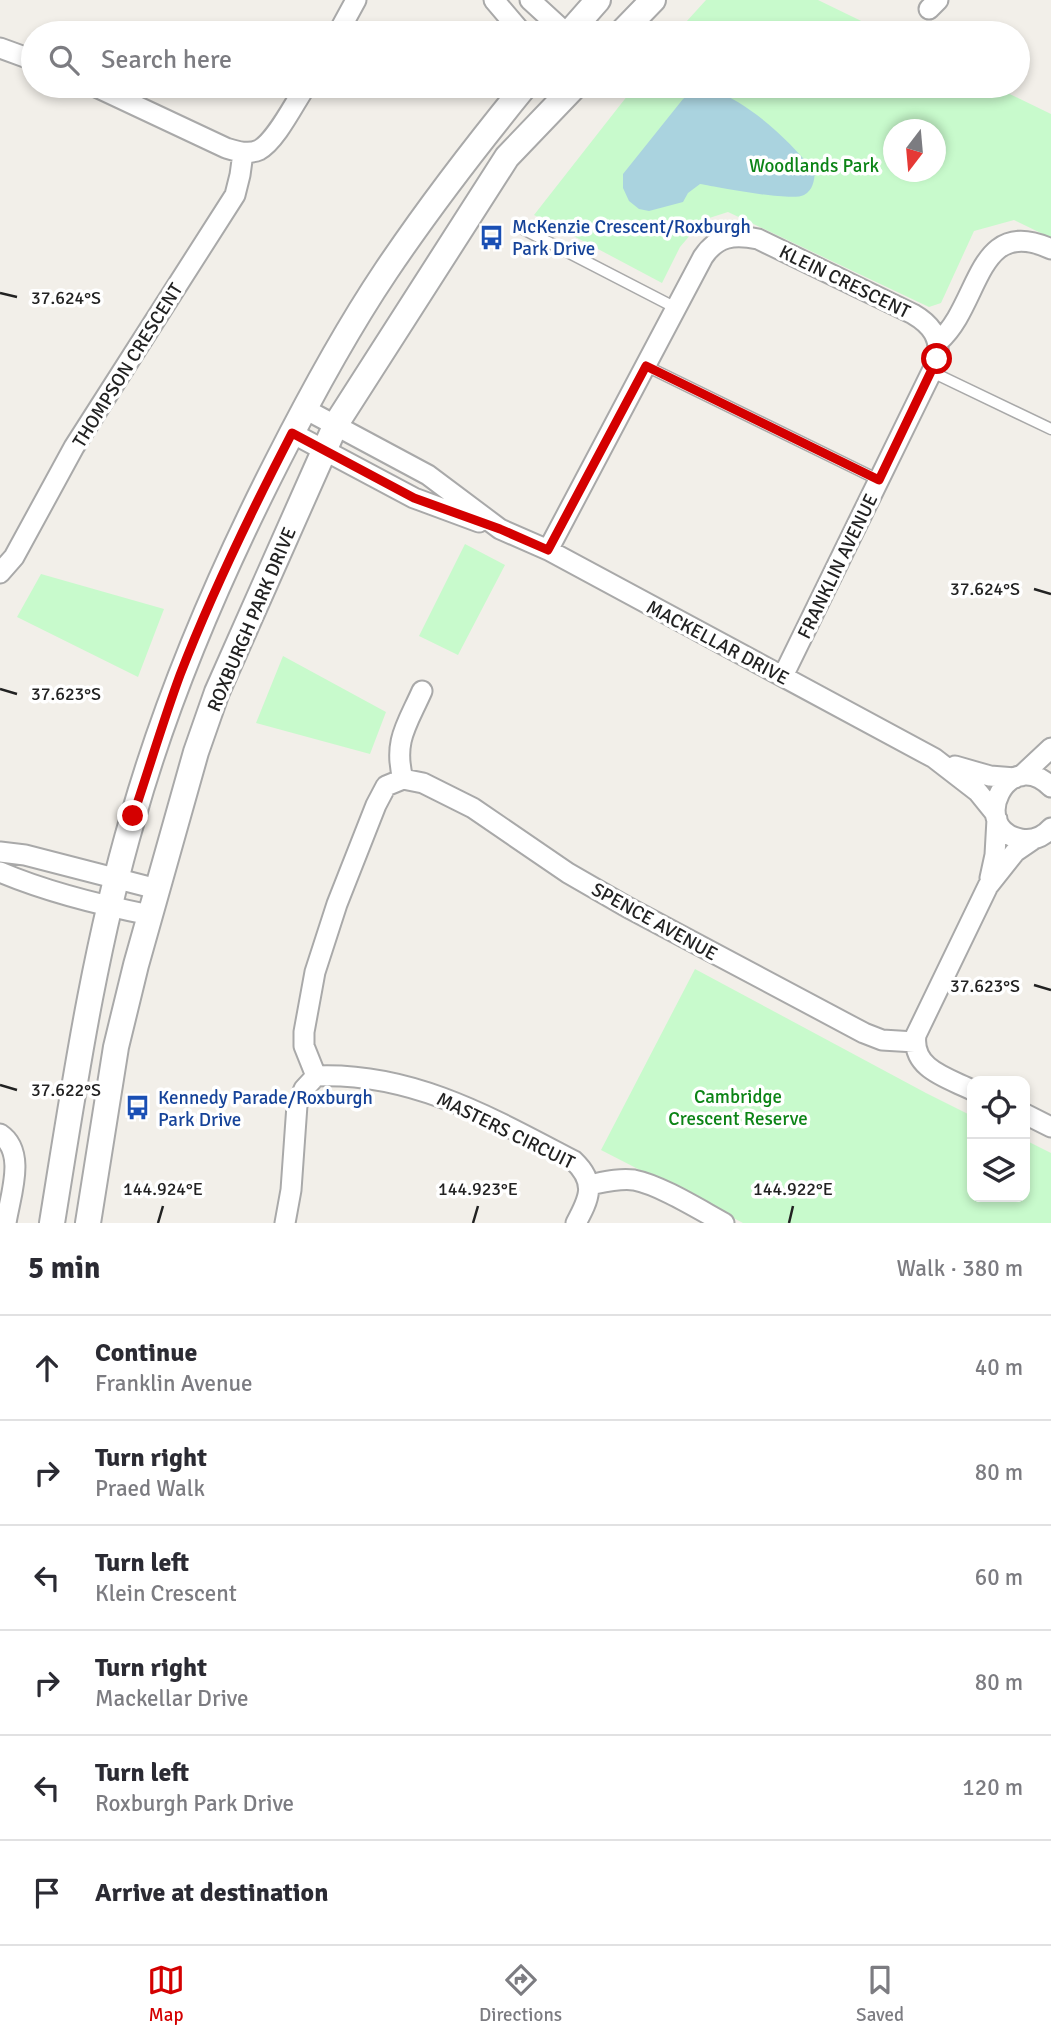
<!DOCTYPE html>
<html lang="en">
<head>
<meta charset="utf-8">
<style>
  :root { --surface:#fff; --page:#f7f7f7; --text:#2b2b33; --muted:#7c7c81; --line:#e1e1e2; --accent:#d40000 }
  body { margin:0; font-family:Signika,sans-serif; background:var(--page); color:var(--text) }
  .controls { position:absolute; right:21px; bottom:21px; display:grid; overflow:hidden; border-radius:14px; box-shadow:0 4px 10px #0003 }
  .controls button { width:63px; height:63px; display:grid; place-items:center; padding:0; border:0; border-bottom:2px solid var(--line); background:var(--surface); color:var(--text); font:35px sans-serif }
  .compass { position:absolute; left:883px; top:119px; width:63px; height:63px; border-radius:50%; background:var(--surface); box-shadow:0 4px 10px #0003; rotate:196deg }
  .stop { position:absolute; width:21px; height:21px; margin:-16px; border:5px solid #d40000; border-radius:50%; background:#fff }
  .stop.end { background:#d40000; border-color:#fff; box-shadow:0 2px 7px #0008 }
  .list { margin:0; padding:0; list-style:none }
  h2 { display:flex; justify-content:space-between; align-items:center; height:91px; margin:0; padding:0 28px; font-size:30px }
  h2 small { font-size:23px; font-weight:400; color:var(--muted) }
  .list li { display:grid; grid-template-columns:46px 1fr auto; gap:21px; align-items:center; box-sizing:border-box; height:105px; padding:0 28px; border-top:2px solid var(--line) }
  .list b { display:block; font-size:26px; white-space:nowrap }
  .list p { margin:0; font-size:23px; white-space:nowrap; color:var(--muted) }
  .list em { font-size:23px; font-style:normal; color:var(--muted) }
  .icon { flex:none; width:38px; height:38px; fill:none; stroke:currentColor; stroke-width:2; stroke-linecap:round; stroke-linejoin:round }
  .map { position:relative; flex:none; width:1051px; height:1223px; overflow:hidden }
  .search { position:absolute; background:var(--surface); box-shadow:0 4px 10px #0003; left:21px; right:21px; top:21px; height:77px; display:flex; align-items:center; gap:18px; box-sizing:border-box; padding:0 24px; border-radius:38px; color:var(--muted); font-size:26px }
  .sheet { height:721px; background:var(--surface) }
  nav { display:flex; justify-content:space-around; align-items:center; box-sizing:border-box; height:98px; border-top:2px solid var(--line); background:var(--surface); font-size:19px; color:var(--muted) }
  nav a { display:grid; justify-items:center; gap:4px }
  nav .on { color:var(--accent) }
  .map>svg:first-child { display:block }
</style>
</head>
<body>
<div class="map">
<svg width="1051" height="1223" viewBox="0 0 1051 1223">
  <rect width="100%" height="100%" fill="#f2efe9"/>
  <!-- park -->
  <path fill="#c8facc" fill-rule="evenodd" d="M706 0H818L886 33H676Z
    M635 86H993L1051 114V238L1014 220 974 231 941 303 929 307 728 212 703 220 680 247 662 283 534 215ZM894 130H936V172H894Z
    M465 544 505 565 458 655 419 636Z
    M41 574 164 609 138 677 17 617Z
    M283 656 386 712 370 754 256 723Z
    M695 969 926 1093 972 1116V1197H1025V1140L1051 1153V1223H743L601 1150Z"/>
  <!-- water -->
  <path fill="#aad3df" d="M711 89C751 104 787 138 815 172 814 181 813 190 804 195 792 202 717 187 700 184L688 193 683 202 649 211 639 209 629 201 623 188V174L683 99 695 90Z"/>
  <g fill="none" stroke-linecap="round" stroke-linejoin="round">
    <defs>
      <path id="service" d="M523 229 676 308
        M646 366 879 480
        M932 372 1051 429"/>
      <path id="minor" d="M494 0 522 33
        M530 0 566 33
        M929 9 938 0
        M338 33 356 0
        M0 48 33 60
        M94 86 226 148C236 151 248 155 259 150 276 141 295 102 306 86
        M939 341C981 304 976 214 1051 249
        M303 408 428 475 500 529 548 550 934 758 978 792 995 813
        M292 433 414 498 479 522
        M548 550 703 257C717 236 734 234 758 239L913 314C932 325 942 339 937 361L783 676
        M0 573 14 557 74 447 235 195 240 175 243 153
        M955 766 990 776 1015 778
        M1021 776 1051 748
        M403 779C393 741 407 725 422 691
        M1051 787C1008 744 967 829 1021 839 1033 841 1043 837 1051 828
        M0 852 25 855 157 889
        M0 872C47 892 100 905 150 915
        M990 878 995 855 997 819
        M316 1076 304 1046V1032L315 972 337 904 376 805 386 786 403 779 423 783 473 808 568 873 627 907 864 1033 882 1040 915 1042
        M972 1090C948 1078 911 1069 916 1035L988 886 1015 852 1034 839
        M1025 1114 1051 1127
        M0 1134C27 1152 10 1196 6 1223
        M589 1185C604 1182 619 1178 634 1180 660 1185 700 1210 724 1223
        M285 1223 291 1190 297 1105 304 1089 316 1076C412 1072 492 1118 574 1161 597 1183 589 1199 576 1223"/>
      <path id="tertiary" d="M569 33 598 0
        M621 33 653 0
        M52 1223C74 1087 94 950 133 817 168 694 219 576 277 462 310 397 345 332 386 271 429 207 476 146 525 86
        M88 1223 116 1047 136 965 196 752 217 692 336 424 507 157 575 86"/>
    </defs>
    <!-- service casing -->
    <use href="#service" stroke="#a9a9a9" stroke-width="13"/>
    <!-- minor casing -->
    <use href="#minor" stroke="#a9a9a9" stroke-width="23"/>
    <!-- tertiary casing -->
    <use href="#tertiary" stroke="#a9a9a9" stroke-width="28"/>
    <!-- service -->
    <use href="#service" stroke="#fff" stroke-width="10"/>
    <!-- minor -->
    <use href="#minor" stroke="#fff" stroke-width="19"/>
    <!-- tertiary -->
    <use href="#tertiary" stroke="#fff" stroke-width="24"/>
  </g>
  <g fill="none" stroke-linecap="round" stroke-linejoin="round">
    <!-- route -->
    <path stroke="#d40000" stroke-width="9" d="M133 816C149 769 163 721 180 675 212 592 251 512 292 433L414 498 500 529 548 550 646 366 879 480 937 359"/>
  </g>
  <!-- ticks -->
  <path fill="none" stroke="#222" stroke-width="2.5" d="M0 293 17 297M1034 589 1051 594M0 689 17 694M1034 985 1051 990M0 1085 17 1090M158 1223 163 1206M473 1223 478 1206M789 1223 793 1206"/>
  <!-- icons -->
  <defs>
    <symbol id="bus-bare" viewBox="-9 -9 18 18"><path d="M-5-6H5V4H4V6H2V4H-2V6H-4V4H-5ZM-3.5-4V0h7V-4ZM-3.5 1.2v1.5H-2V1.2ZM2 1.2v1.5H3.5V1.2Z" fill="#1a4fb4" stroke="#fff" stroke-width="2.5" paint-order="stroke"/></symbol>
  </defs>
  <g fill-rule="evenodd">
    <use href="#bus-bare" x="474" y="220" width="35" height="35"/>
    <use href="#bus-bare" x="120" y="1090" width="35" height="35"/>
  </g>
  <g text-anchor="middle" stroke-width="7" stroke-linejoin="round" paint-order="stroke">
    <!-- park labels -->
    <g font-size="19" fill="#0c8416" stroke="#fff">
      <text x="814" y="172">Woodlands Park</text>
      <text x="738" y="1103">Cambridge<tspan x="738" dy="22">Crescent Reserve</tspan></text>
    </g>
    <!-- transit labels -->
    <g font-size="19" fill="#164399" stroke="#fff" text-anchor="start">
      <text x="512" y="233">McKenzie Crescent/Roxburgh<tspan x="512" dy="22">Park Drive</tspan></text>
      <text x="158" y="1104">Kennedy Parade/Roxburgh<tspan x="158" dy="22">Park Drive</tspan></text>
    </g>
    <!-- street labels -->
    <g font-size="19" fill="#222" stroke="#fff">
      <text transform="translate(845 281) rotate(26)" y="7">KLEIN CRESCENT</text>
      <text transform="translate(127 365) rotate(-58)" y="7">THOMPSON CRESCENT</text>
      <text transform="translate(837 566) rotate(-64)" y="7">FRANKLIN AVENUE</text>
      <text transform="translate(251 619) rotate(-67)" y="7">ROXBURGH PARK DRIVE</text>
      <text transform="translate(718 642) rotate(28)" y="7">MACKELLAR DRIVE</text>
      <text transform="translate(655 921) rotate(29)" y="7">SPENCE AVENUE</text>
      <text transform="translate(506 1130) rotate(26)" y="7">MASTERS CIRCUIT</text>
    </g>
  </g>
  <g font-size="18" text-anchor="middle" fill="#222" stroke="#fff" stroke-width="7" stroke-linejoin="round" paint-order="stroke">
    <text x="66" y="304">37.624°S</text>
    <text x="985" y="595">37.624°S</text>
    <text x="66" y="700">37.623°S</text>
    <text x="985" y="992">37.623°S</text>
    <text x="66" y="1096">37.622°S</text>
    <text x="163" y="1195">144.924°E</text>
    <text x="478" y="1195">144.923°E</text>
    <text x="793" y="1195">144.922°E</text>
  </g>
</svg>
<div class="controls">
<button><svg class="icon" aria-label="locate" viewBox="0 0 24 24"><circle cx="12" cy="12" r="6"/><path d="M12 2v4M12 18v4M2 12h4M18 12h4"/></svg></button>
<button><svg class="icon" aria-label="layers" viewBox="0 0 24 24"><path d="M12 4l9 5-9 5-9-5zM3 14l9 5 9-5"/></svg></button>
</div>
<svg class="compass" viewBox="-18 -18 36 36"><path d="M0-13l5 13h-10z" fill="#e53935"/><path d="M0 13l5-13h-10z" fill="#7c7c81"/></svg>
<div class="stop" style="left:937px;top:359px"></div>
<div class="stop end" style="left:133px;top:816px"></div>
<div class="search"><svg class="icon" aria-label="search" viewBox="0 0 24 24"><circle cx="10" cy="10" r="6"/><path d="M15 15l6 6"/></svg>Search here</div>
</div>
<section class="sheet">
<h2>5 min<small>Walk · 380 m</small></h2>
<ul class="list">
<li><svg class="icon" aria-label="ahead" viewBox="0 0 24 24"><path d="M12 20V5M6 11l6-6 6 6"/></svg><div><b>Continue</b><p>Franklin Avenue</p></div><em>40 m</em></li>
<li><svg class="icon" aria-label="right" viewBox="0 0 24 24"><path d="M7 20v-9h11M14 6l5 5-5 5"/></svg><div><b>Turn right</b><p>Praed Walk</p></div><em>80 m</em></li>
<li><svg class="icon" aria-label="left" viewBox="0 0 24 24"><path d="M17 20v-9H6M10 6l-5 5 5 5"/></svg><div><b>Turn left</b><p>Klein Crescent</p></div><em>60 m</em></li>
<li><svg class="icon" aria-label="right" viewBox="0 0 24 24"><path d="M7 20v-9h11M14 6l5 5-5 5"/></svg><div><b>Turn right</b><p>Mackellar Drive</p></div><em>80 m</em></li>
<li><svg class="icon" aria-label="left" viewBox="0 0 24 24"><path d="M17 20v-9H6M10 6l-5 5 5 5"/></svg><div><b>Turn left</b><p>Roxburgh Park Drive</p></div><em>120 m</em></li>
<li><svg class="icon" aria-label="arrive" viewBox="0 0 24 24"><path d="M6 21V4h12l-3 4 3 4H6"/></svg><div><b>Arrive at destination</b></div></li>
</ul>
</section>
<nav>
<a class="on"><svg class="icon" aria-label="map" viewBox="0 0 24 24"><path d="M3 6l6-2 6 2 6-2v14l-6 2-6-2-6 2zM9 4v14M15 6v14"/></svg>Map</a>
<a><svg class="icon" aria-label="directions" viewBox="0 0 24 24"><path d="M12 3l9 9-9 9-9-9zM9 14v-3h6M13 9l2 2-2 2"/></svg>Directions</a>
<a><svg class="icon" aria-label="saved" viewBox="0 0 24 24"><path d="M7 4h10v16l-5-4-5 4z"/></svg>Saved</a>
</nav>
</body>
</html>
